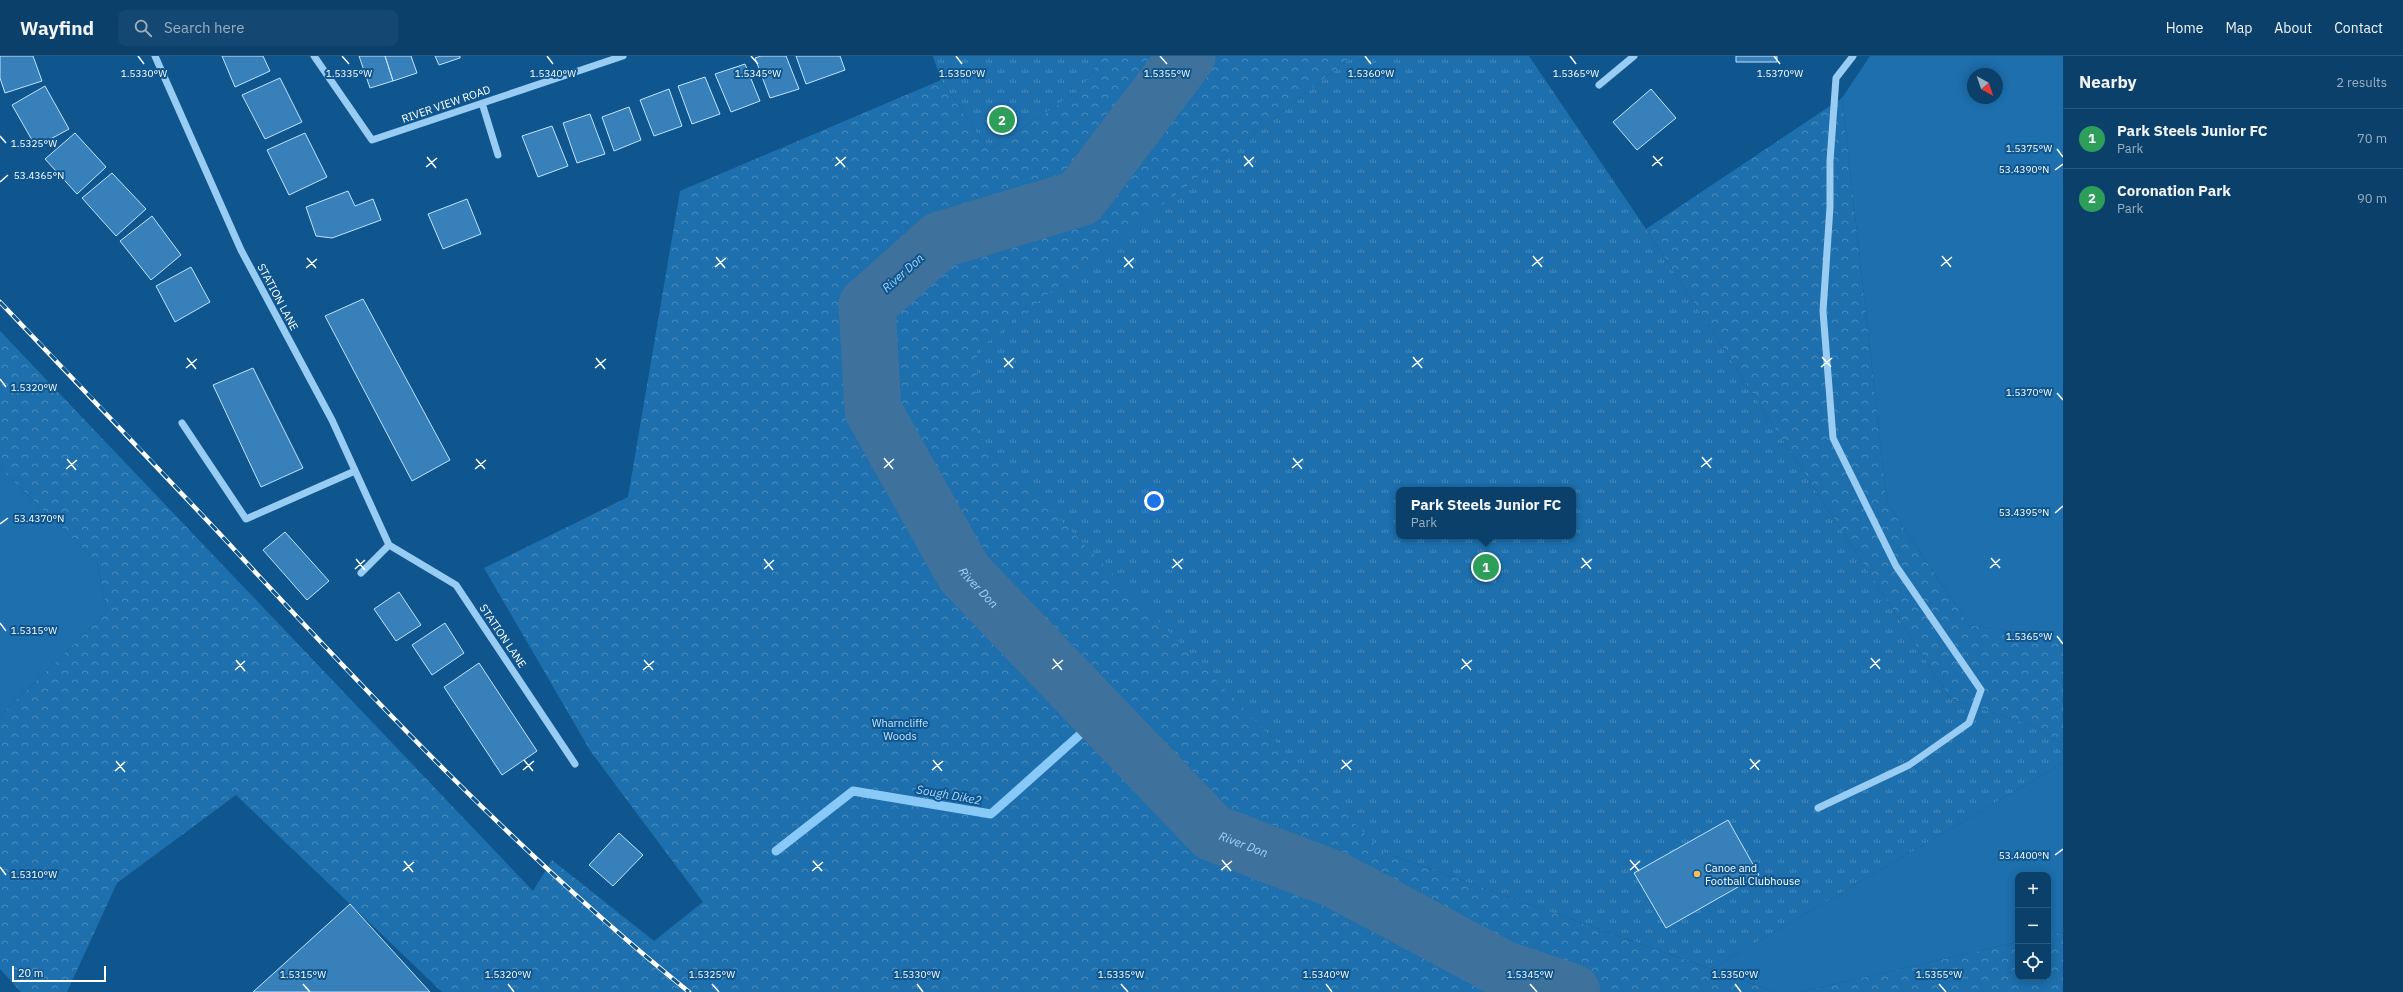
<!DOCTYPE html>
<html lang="en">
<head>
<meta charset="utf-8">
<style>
  :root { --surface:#0b406b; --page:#144771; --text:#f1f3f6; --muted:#9aafc1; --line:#2b597e; --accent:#ffbd5a }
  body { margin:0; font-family:"IBM Plex Sans",sans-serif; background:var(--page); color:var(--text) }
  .controls { position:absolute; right:12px; bottom:12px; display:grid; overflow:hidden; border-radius:8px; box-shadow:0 2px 10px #0003 }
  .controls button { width:36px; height:36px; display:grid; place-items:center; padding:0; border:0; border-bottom:1px solid var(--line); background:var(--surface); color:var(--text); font:20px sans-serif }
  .compass { position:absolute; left:1967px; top:12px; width:36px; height:36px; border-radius:50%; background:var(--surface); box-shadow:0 2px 10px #0003; rotate:140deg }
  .scale { position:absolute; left:12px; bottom:10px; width:94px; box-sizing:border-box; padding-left:4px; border:2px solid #fff; border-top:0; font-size:11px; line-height:14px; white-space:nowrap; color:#fff; -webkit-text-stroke:3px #0f568f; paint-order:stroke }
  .you { position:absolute; left:1154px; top:445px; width:14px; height:14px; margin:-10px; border:3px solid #fff; border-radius:50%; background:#1a73e8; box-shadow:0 0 0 6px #1a73e833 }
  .badge { display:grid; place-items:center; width:26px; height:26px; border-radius:50%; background:var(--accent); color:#fff; font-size:13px; font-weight:700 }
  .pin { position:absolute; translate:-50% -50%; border:2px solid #fff; box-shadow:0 1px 4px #0006 }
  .popup { position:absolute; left:1396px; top:431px; width:180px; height:52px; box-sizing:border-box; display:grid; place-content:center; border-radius:8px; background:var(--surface); filter:drop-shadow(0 1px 3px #0005); font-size:13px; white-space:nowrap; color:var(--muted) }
  .popup b { font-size:15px; color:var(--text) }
  .popup::after { content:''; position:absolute; left:50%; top:100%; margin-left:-8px; border:8px solid transparent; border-top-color:var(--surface) }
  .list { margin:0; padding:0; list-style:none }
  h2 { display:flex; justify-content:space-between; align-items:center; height:52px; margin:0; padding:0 16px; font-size:17px }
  h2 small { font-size:13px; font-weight:400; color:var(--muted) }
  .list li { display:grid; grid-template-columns:26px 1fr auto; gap:12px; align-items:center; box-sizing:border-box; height:60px; padding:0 16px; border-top:1px solid var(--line) }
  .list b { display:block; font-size:15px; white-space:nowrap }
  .list p { margin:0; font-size:13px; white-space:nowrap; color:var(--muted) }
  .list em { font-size:13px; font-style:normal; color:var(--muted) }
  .icon { flex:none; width:22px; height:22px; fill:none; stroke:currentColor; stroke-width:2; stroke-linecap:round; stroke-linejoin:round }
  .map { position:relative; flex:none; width:2063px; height:936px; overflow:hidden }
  header { display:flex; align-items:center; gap:24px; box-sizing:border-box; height:56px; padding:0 20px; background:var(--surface); border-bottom:1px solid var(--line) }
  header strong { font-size:19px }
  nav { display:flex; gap:22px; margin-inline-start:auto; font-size:14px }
  .search { width:280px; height:36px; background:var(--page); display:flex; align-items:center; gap:10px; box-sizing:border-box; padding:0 14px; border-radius:8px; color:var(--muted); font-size:15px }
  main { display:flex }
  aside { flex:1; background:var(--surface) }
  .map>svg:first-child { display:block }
</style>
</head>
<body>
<header>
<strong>Wayfind</strong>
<div class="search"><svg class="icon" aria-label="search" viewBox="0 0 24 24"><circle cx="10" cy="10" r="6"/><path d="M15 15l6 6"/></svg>Search here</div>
<nav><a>Home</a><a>Map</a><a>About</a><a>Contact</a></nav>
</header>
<main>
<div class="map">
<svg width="2063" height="936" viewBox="0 0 2063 936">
  <defs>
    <pattern id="forest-crowns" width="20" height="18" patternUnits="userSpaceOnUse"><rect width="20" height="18" fill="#1d6fad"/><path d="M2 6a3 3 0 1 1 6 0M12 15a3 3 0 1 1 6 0" fill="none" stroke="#4a8cbd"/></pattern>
    <pattern id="park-tufts" width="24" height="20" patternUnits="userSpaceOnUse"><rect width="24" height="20" fill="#1d6fad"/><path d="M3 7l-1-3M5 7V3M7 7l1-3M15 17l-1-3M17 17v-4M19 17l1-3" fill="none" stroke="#4a8cbd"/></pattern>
  </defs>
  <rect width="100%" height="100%" fill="#0f568f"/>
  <!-- grass -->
  <path fill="#1d6fad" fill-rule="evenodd" d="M1870 0H2063V584L1969 569 1887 447 1842 42ZM1973 18H1997V42H1973Z
    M0 412 97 506 107 556 0 660Z
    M2063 707V876L2048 879V819H2018V886L1800 936H1775L1711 913Z"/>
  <!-- forest -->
  <path fill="url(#forest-crowns)" d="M1102 0H1353L978 294 1383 796 1775 936H442L236 739 117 827 67 936H21L0 913V660L107 556 97 506 0 412V275L533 835 552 804 654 885 703 846 591 696 484 512 628 441 680 135 941 24 989 95 1081 33Z
    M1842 42 1887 447 1969 569 2063 584V689L2039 672 1951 643 1646 173Z
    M2063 876V936H1800L2018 886V921H2048V879Z"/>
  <!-- park -->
  <path fill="url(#park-tufts)" fill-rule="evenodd" d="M933 0H1102L1081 33 989 95 941 24Z
    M1353 0H1529L1646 173 1951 643 2039 672 2063 689V707L1711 913 1383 796 977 378V294ZM1399 434H1573V480H1399Z"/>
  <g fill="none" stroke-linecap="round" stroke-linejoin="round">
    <!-- stream -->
    <path stroke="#89c9f7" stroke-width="9" d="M776 795 853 735 991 758 1102 659"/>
    <!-- river -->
    <path stroke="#3e719c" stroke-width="57" id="s1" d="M1187 0 1080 142 940 184 867 249 873 354 964 517 1213 777 1334 823 1503 913 1572 936"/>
  </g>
  <!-- building -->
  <path fill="#3780b9" stroke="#c0e3fe" d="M0 0H33L42 25 5 37 0 22Z
    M222 0H263L270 15 235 31Z
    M359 0H385L393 25 370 32Z
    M385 0H411L417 17 393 25Z
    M435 0H460V2L439 9Z
    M761 0H786L799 33 770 42 755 2Z
    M796 0H840L845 14 806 28Z
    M1736 0H1777V6H1736Z
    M745 8 760 45 731 56 715 18Z
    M705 21 720 58 692 68 678 30Z
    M280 22 302 66 265 83 242 39Z
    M45 30 69 73 36 91 12 49Z
    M669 33 682 70 654 80 640 44Z
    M1651 33 1676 62 1637 94 1613 66Z
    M629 51 641 84 614 95 602 61Z
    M590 58 605 98 577 107 563 67Z
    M552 70 568 110 538 121 522 80Z
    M75 77 106 111 77 138 45 103Z
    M305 77 327 121 289 139 267 94Z
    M112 117 146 153 116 180 82 142Z
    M348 135 355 150 373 143 381 164 332 182 316 180 306 151Z
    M467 143 481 178 443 193 428 158Z
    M152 160 181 199 151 224 120 185Z
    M191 211 210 246 175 266 156 230Z
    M363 243 450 404 412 425 325 260Z
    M253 312 303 412 261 431 213 329Z
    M285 476 329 525 307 544 263 494Z
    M399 536 421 569 396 585 374 553Z
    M445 567 464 597 432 619 412 589Z
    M479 607 537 695 502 719 444 631Z
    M1728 764 1759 819 1666 872 1634 817Z
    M619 777 643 799 613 830 589 809Z
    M350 848 430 936H253Z"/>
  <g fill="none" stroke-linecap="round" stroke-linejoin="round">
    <!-- minor -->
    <path stroke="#98ccf3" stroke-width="7" d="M155 0 241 194 332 364 389 489 456 529 575 708
      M314 0 372 84 623 0
      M1599 29 1634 0
      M482 47 498 99
      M182 367 246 463 355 415
      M361 517 389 489
      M1818 752 1909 709 1969 667 1981 634 1896 510 1833 382 1823 255 1830 151V105L1836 22 1853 0"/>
    <defs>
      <path id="rail" d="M0 246C74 323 147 400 219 477 368 638 519 799 689 936"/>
    </defs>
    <!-- rail casing -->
    <use href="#rail" stroke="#fff" stroke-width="4.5"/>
    <!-- rail -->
    <use href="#rail" stroke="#0f568f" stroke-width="3" stroke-dasharray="9" stroke-linecap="butt"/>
  </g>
  <!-- ticks -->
  <path fill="none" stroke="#fff" stroke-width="1.5" d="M138 0 144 8M342 0 349 8M547 0 553 8M751 0 758 8M956 0 962 8M1160 0 1167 8M1365 0 1371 8M1570 0 1576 8M1774 0 1780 8M0 80 6 87M2057 93 2063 101M1244 100 1253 111M1653 100 1662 110M427 101 436 112M836 101 845 111M835 110 846 101M1244 110 1254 101M1652 110 1663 101M426 111 437 102M2055 114 2063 108M0 126 8 119M1533 200 1542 211M1942 200 1951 211M716 201 725 212M1124 201 1133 212M307 202 316 212M1532 210 1543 201M1941 210 1952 201M715 211 726 202M1124 211 1134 202M306 212 317 203M1413 301 1422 312M1822 301 1831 311M187 302 196 313M596 302 605 313M1004 302 1013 312M1004 311 1014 302M1412 311 1423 302M1821 311 1832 302M186 312 197 303M595 312 606 303M0 323 6 331M2057 337 2063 344M1702 401 1711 412M884 402 893 413M1293 402 1302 413M67 403 76 414M476 403 485 413M1701 411 1712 402M884 412 894 403M1292 412 1303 403M66 413 77 404M475 413 486 404M2055 457 2063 450M0 468 8 462M1582 502 1591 513M1991 502 2000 512M356 503 365 514M764 503 773 514M1173 503 1182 513M1172 512 1183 503M1581 512 1592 503M1990 512 2000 503M355 513 365 504M764 513 774 504M0 567 6 575M2057 580 2063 588M1871 602 1880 613M1053 603 1062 614M1462 603 1471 614M236 604 245 615M644 604 653 614M1870 612 1880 603M1052 613 1063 604M1461 613 1472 604M235 614 245 605M643 614 654 605M1750 703 1759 714M524 704 533 715M933 704 942 715M1342 704 1351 714M116 705 125 716M1341 713 1352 704M1750 713 1760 704M523 714 534 705M932 714 943 705M115 715 125 706M2055 799 2063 793M1222 804 1231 815M1630 804 1639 815M404 805 413 816M813 805 822 815M0 811 6 819M1221 814 1232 805M1630 814 1640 805M403 815 414 806M812 815 823 806M303 928 310 936M508 928 514 936M712 928 719 936M917 928 923 936M1121 928 1128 936M1326 928 1332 936M1530 928 1537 936M1735 928 1741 936M1939 928 1946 936"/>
  <!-- markers -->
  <circle fill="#ffbd5a" stroke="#0f568f" stroke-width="1.5" cx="1697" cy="818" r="4"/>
  <g text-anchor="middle" stroke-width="4" stroke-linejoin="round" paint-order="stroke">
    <!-- street labels -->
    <g font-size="11" fill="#fff" stroke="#0f568f">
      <text transform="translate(446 48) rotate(-19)" y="4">RIVER VIEW ROAD</text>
      <text transform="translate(278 241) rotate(62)" y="4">STATION LANE</text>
      <text transform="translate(503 580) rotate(56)" y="4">STATION LANE</text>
    </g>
    <!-- park labels -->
    <g font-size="11" fill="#c0e3fe" stroke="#0f568f">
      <text x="900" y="671">Wharncliffe<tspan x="900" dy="13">Woods</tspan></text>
    </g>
    <!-- poi labels -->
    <g font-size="11" fill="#fff" stroke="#0f568f" text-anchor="start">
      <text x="1705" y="816">Canoe and<tspan x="1705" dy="13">Football Clubhouse</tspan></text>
    </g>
    <!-- water labels -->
    <g font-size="12" font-style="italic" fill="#a4d5fa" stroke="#0f568f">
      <text transform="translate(903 217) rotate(-42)" y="4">River Don</text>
      <text dy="4" stroke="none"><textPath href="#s1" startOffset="734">River Don</textPath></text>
      <text transform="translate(949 739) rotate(10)" y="4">Sough Dike2</text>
      <text dy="4" stroke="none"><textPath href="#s1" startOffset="1106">River Don</textPath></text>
    </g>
  </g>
  <g font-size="10" text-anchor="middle" fill="#fff" stroke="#0f568f" stroke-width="4" stroke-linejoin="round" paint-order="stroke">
    <text x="1576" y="21">1.5365°W</text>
    <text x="144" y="21">1.5330°W</text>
    <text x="349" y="21">1.5335°W</text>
    <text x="553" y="21">1.5340°W</text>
    <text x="758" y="21">1.5345°W</text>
    <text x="962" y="21">1.5350°W</text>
    <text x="1167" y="21">1.5355°W</text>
    <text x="1371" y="21">1.5360°W</text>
    <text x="1780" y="21">1.5370°W</text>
    <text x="34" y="91">1.5325°W</text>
    <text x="2029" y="96">1.5375°W</text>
    <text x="2024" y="117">53.4390°N</text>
    <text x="39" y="123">53.4365°N</text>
    <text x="34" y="335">1.5320°W</text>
    <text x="2029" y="340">1.5370°W</text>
    <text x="2024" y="460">53.4395°N</text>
    <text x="39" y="466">53.4370°N</text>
    <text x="34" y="578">1.5315°W</text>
    <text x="2029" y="584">1.5365°W</text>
    <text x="2024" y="803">53.4400°N</text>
    <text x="34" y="822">1.5310°W</text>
    <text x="303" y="922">1.5315°W</text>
    <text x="508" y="922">1.5320°W</text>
    <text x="712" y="922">1.5325°W</text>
    <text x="917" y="922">1.5330°W</text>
    <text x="1121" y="922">1.5335°W</text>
    <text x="1326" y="922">1.5340°W</text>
    <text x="1530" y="922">1.5345°W</text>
    <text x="1735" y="922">1.5350°W</text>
    <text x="1939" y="922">1.5355°W</text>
  </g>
</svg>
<div class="controls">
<button>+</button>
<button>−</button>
<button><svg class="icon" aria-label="locate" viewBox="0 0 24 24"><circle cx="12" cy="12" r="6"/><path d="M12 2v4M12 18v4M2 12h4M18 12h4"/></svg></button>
</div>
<svg class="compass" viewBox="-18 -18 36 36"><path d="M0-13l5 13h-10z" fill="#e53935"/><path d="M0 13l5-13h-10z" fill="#9aafc1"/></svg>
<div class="scale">20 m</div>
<div class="you"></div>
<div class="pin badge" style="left:1486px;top:511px;background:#2e9e5b">1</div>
<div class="popup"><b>Park Steels Junior FC</b>Park</div>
<div class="pin badge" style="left:1002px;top:64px;background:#2e9e5b">2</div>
</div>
<aside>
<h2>Nearby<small>2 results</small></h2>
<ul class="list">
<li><span class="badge" style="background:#2e9e5b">1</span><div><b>Park Steels Junior FC</b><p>Park</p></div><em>70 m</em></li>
<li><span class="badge" style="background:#2e9e5b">2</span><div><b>Coronation Park</b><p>Park</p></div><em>90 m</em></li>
</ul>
</aside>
</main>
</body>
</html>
